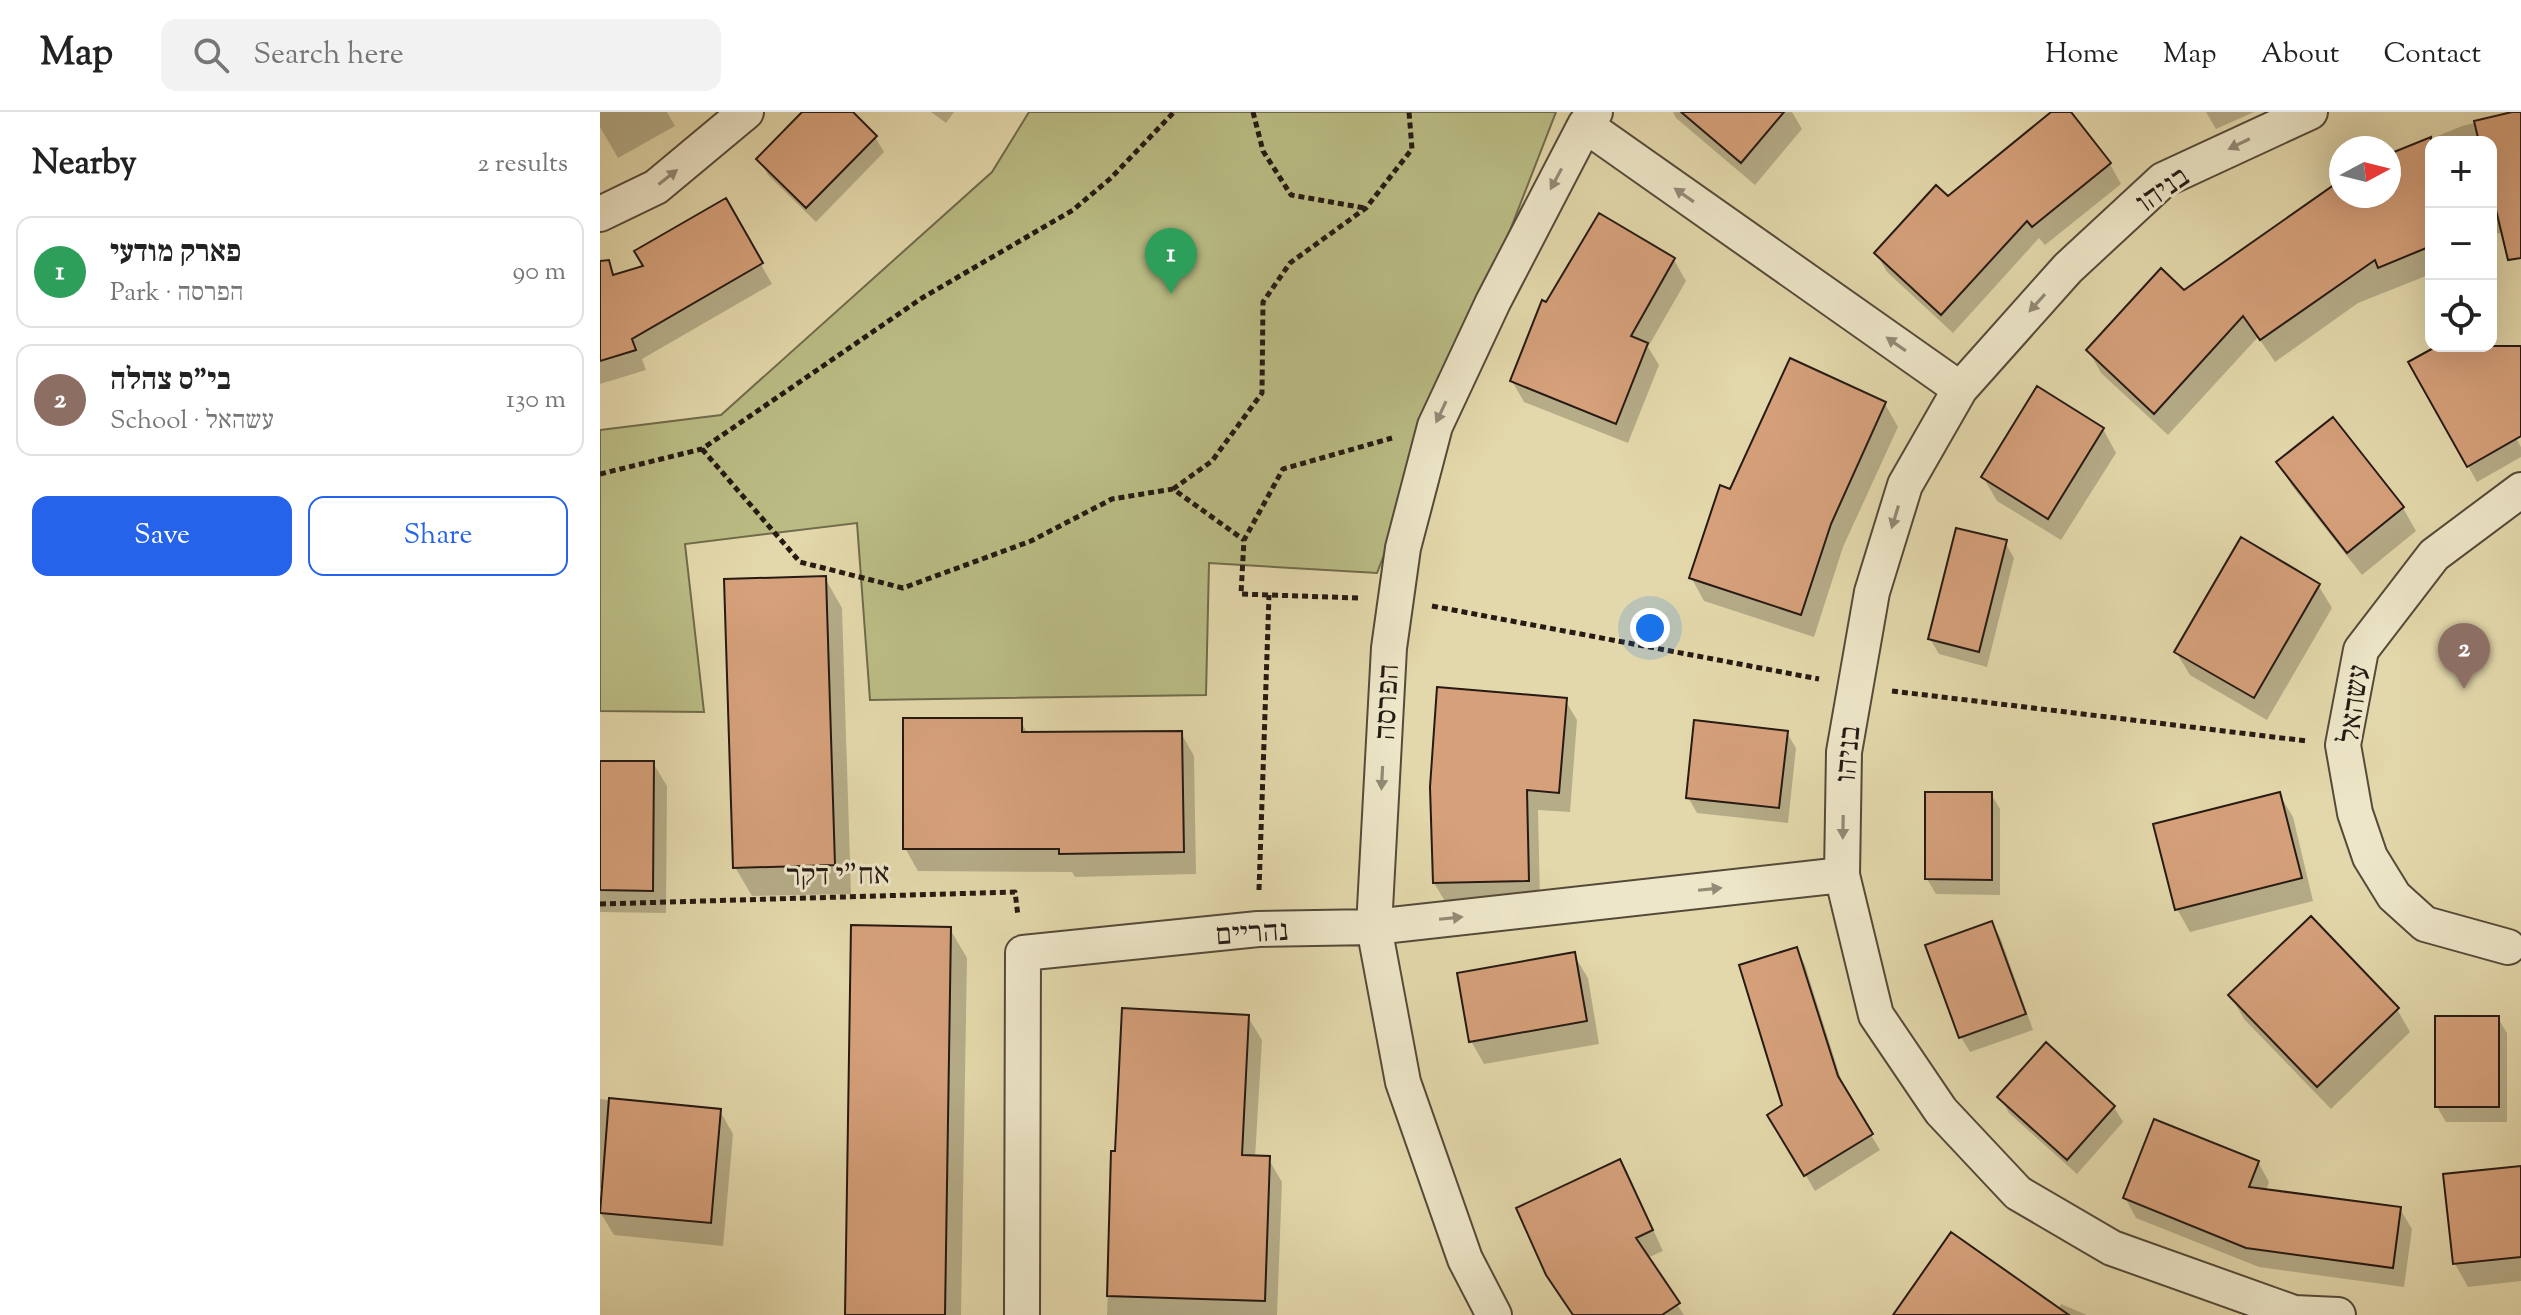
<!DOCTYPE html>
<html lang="en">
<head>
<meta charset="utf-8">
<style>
  :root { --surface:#fff; --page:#f2f2f2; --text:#222; --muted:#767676; --line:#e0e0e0; --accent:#2563eb }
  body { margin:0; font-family:"Sorts Mill Goudy","Frank Ruhl Libre",serif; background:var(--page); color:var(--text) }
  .controls { position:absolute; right:24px; top:24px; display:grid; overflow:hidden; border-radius:16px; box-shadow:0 8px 32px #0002 }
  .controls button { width:72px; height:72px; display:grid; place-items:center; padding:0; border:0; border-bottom:2px solid var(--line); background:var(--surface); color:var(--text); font:40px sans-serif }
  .compass { position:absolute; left:1729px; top:24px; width:72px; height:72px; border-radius:50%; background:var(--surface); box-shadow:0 8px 32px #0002; rotate:83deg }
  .you { position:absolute; left:1050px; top:516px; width:28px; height:28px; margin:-20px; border:6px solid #fff; border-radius:50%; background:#1a73e8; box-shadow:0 0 0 12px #1a73e833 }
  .badge { display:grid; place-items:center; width:52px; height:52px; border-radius:50%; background:var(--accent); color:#fff; font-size:26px; font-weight:700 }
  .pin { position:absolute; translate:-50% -66px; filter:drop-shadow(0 2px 4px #0008) }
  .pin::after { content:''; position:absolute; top:42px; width:28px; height:24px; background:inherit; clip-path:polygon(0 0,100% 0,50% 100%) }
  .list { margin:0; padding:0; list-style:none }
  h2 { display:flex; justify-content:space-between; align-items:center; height:104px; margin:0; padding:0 32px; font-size:34px }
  h2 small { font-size:26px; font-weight:400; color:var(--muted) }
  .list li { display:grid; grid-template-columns:52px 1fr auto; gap:24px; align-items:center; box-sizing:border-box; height:112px; margin:0 16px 16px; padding:0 16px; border:2px solid var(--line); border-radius:16px }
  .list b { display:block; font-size:30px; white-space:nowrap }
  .list p { margin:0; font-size:26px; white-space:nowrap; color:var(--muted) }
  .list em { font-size:26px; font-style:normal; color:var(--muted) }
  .actions { display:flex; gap:16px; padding:24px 32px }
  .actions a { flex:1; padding:18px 0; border:2px solid var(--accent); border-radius:16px; text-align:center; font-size:28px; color:var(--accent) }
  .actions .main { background:var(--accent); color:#fff }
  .icon { flex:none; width:44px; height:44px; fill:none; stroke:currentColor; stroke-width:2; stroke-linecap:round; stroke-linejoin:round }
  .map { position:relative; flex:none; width:1921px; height:1203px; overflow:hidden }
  header { display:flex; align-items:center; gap:48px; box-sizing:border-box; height:112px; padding:0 40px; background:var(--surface); border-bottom:2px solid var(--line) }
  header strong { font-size:38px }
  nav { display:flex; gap:44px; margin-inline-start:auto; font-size:28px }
  .search { width:560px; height:72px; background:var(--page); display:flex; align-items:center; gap:20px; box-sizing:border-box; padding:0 28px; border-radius:16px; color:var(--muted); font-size:30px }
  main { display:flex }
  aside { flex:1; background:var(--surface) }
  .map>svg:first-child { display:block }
</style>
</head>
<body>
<header>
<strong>Map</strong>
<div class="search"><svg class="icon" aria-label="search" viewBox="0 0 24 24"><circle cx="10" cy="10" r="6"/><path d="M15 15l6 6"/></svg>Search here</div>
<nav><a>Home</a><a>Map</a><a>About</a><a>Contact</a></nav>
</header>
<main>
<aside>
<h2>Nearby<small>2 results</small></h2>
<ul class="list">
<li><span class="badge" style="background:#2e9e5b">1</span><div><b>פארק מודעי</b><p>Park · הפרסה</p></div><em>90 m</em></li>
<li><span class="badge" style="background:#8d6e63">2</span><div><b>בי&quot;ס צהלה</b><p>School · עשהאל</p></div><em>130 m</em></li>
</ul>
<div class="actions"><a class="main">Save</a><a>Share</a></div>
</aside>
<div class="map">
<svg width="1921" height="1203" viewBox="0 0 1921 1203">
  <rect width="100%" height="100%" fill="#e3d8ab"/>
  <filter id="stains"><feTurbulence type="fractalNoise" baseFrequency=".0025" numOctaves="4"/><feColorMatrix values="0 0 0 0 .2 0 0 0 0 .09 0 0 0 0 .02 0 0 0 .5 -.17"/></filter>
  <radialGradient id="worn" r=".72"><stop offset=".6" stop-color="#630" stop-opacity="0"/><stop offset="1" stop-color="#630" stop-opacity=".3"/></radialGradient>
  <!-- green -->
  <path fill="#babc84" stroke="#706b4c" stroke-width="2" d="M429 0H956L777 461 609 451 606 583 270 588 257 411 85 432 104 600 0 599V318L121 303 392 60Z"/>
  <!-- shadow -->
  <path fill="#0003" d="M0 0H67L75 14 18 46 0 15Z
    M205 0H250L275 25 284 40 216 110 168 63 159 47Z
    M331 0H354L346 11Z
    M1073 0H1192L1202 17 1155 73 1076 6Z
    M1454 0H1468L1510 52 1521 72 1445 133 1439 126 1353 221 1287 160 1276 141 1348 87Z
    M1606 0H1654L1616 17Z
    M1921 0V116L1891 123V30H1831V162L1758 191 1675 250 1658 225 1568 323 1501 261 1488 238 1584 180 1741 70V84H1789V44L1862 14Z
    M125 89 172 172 42 247 46 258 0 272V169L46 155Z
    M1074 148 1086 169 1048 235 1059 253 1028 331 924 290 912 269Z
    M1841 234H1864L1921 335V345L1877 370 1811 251Z
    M1285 292 1298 315 1243 435 1214 525 1104 489 1091 465 1131 379Z
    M1503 317 1516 341 1461 428 1397 389 1383 365Z
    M1679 351 1803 396 1816 419 1762 463 1692 374Z
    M1405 430 1414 446 1387 555 1339 542 1330 527Z
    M225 466 242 496 251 782 152 784 135 755Z
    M1718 473 1732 496 1667 608 1590 563 1576 540Z
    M965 588 977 608 970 700 938 698 940 789 846 791 834 771Z
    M420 608 428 622 581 621 594 644 596 762 475 765 472 760 318 759 305 736Z
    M1187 621 1196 636 1188 711 1097 701 1088 685Z
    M0 651H53L67 674 66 801 0 800Z
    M1391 682 1400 697V783L1336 782 1327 767Z
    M1679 682 1693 705 1713 789 1590 820 1577 797Z
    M1392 811 1401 827 1433 918 1370 940 1361 925Z
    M350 817 367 846 361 1203H247Z
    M1196 837 1205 853 1245 980 1280 1038 1215 1079 1170 1003 1185 994Z
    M974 843 988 866 999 932 884 952 871 929Z
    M1631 884 1797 897 1810 920 1731 997 1644 907Z
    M648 905 662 928 655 1046H668L682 1070 677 1203H507L513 1041H516Z
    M1898 906 1907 921V1010H1846L1837 995Z
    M1400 985 1514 995 1523 1010 1477 1062 1409 1001Z
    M0 987 120 999 133 1022 123 1134 14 1123 0 1100 3 1076H0Z
    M1658 1050 1669 1070 1666 1079 1800 1097 1812 1117 1804 1175 1659 1155 1536 1106 1525 1086Z
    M1921 1056V1169L1868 1175 1855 1152Z
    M1031 1070 1063 1139 1047 1146 1084 1203H974Z
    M1461 1192 1487 1203H1456Z"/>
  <!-- building -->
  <path fill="#d5a07a" stroke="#261a14" stroke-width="2" d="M202 0H253L277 24 206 96 156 47Z
    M1081 0H1184L1141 51Z
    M1451 0H1471L1511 51 1432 115 1427 109 1341 203 1274 141 1336 73 1348 84Z
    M1912 0H1921V146L1908 148 1891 77V30H1879L1874 9Z
    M1831 25V134L1778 156 1775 148 1660 228 1643 204 1554 302 1486 238 1561 156 1584 178 1741 68V84H1789V42Z
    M126 86 163 151 32 227 36 238 0 249V149L9 148 13 163 43 154 34 139Z
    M999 101 1075 146 1031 224 1048 231 1016 312 910 269 942 188 946 190Z
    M1837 234H1921V324L1867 355 1808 250Z
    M1190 246 1286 290 1231 412 1201 503 1089 466 1120 373 1130 377Z
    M1437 274 1504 316 1448 407 1381 365Z
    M1733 305 1804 395 1747 441 1676 350Z
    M1356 416 1407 428 1379 540 1328 527Z
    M1641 425 1720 472 1654 586 1574 540Z
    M226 464 235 753 133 756 124 467Z
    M837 575 967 586 959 681 927 678 929 769 833 771 830 675Z
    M303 606H422V620L582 619 584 740 459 742V737H303Z
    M1094 608 1188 619 1179 696 1086 686Z
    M0 649H54L53 779 0 778Z
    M1325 680H1392V768L1325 767Z
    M1680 680 1702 766 1575 798 1553 712Z
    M1711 804 1799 896 1717 975 1628 883Z
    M1392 809 1426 902 1359 926 1325 833Z
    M251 813 351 815 345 1203H245Z
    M1197 835 1238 964 1273 1022 1204 1064 1167 1003 1182 993 1139 853Z
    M975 840 987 909 869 930 857 861Z
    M522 896 649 903 642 1043 670 1044 665 1189 507 1184 511 1039H515Z
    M1835 904H1899V995H1835Z
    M1446 930 1515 994 1467 1048 1397 985Z
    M9 986 121 997 111 1111 0 1101Z
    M1554 1007 1659 1049 1649 1075 1801 1095 1793 1156 1646 1136 1523 1086Z
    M1020 1047 1053 1118 1036 1126 1080 1191 1062 1203H973L946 1163 916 1096Z
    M1921 1054V1145L1853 1152 1843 1062Z
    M1351 1120 1469 1203H1293Z"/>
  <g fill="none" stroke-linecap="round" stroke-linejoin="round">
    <defs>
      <path id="minor" d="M1710 0 1563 68 1468 156 1360 277 1305 373 1272 480 1244 640 1242 763 1276 903 1341 999 1418 1081 1512 1136 1694 1201 1738 1203
        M985 13 1360 277
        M0 102 56 75 146 0
        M1908 835 1825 812 1794 784 1770 745 1755 701 1743 633 1761 538 1834 443 1921 378
        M422 1203 423 841 658 817 774 815 1242 763
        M894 1203 865 1147 803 970 774 815 789 536 803 436 835 314 893 190 985 13 995 0"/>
    </defs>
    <!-- minor casing -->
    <use href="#minor" stroke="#554a3a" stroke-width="38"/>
    <!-- path -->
    <path stroke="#261a14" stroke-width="5" stroke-dasharray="6 4" stroke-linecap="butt" d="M653 0 663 39 691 83 765 96
      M102 337 200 450 303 476 431 429 512 387 573 377 644 428
      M0 362 102 337 322 186 473 98 511 66 574 0
      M573 377 612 349 662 281 663 190 690 151 766 96 812 37 809 0
      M758 486 641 482 644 428 683 357 792 326
      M832 494 1219 567
      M1292 579 1707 629
      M659 778 669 483
      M0 792 415 780 418 804"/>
    <!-- minor -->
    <use href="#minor" stroke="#ede6c8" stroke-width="34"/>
  </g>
  <!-- one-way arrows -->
  <defs><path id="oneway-solid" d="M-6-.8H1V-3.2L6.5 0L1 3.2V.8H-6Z" transform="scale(2)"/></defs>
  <g fill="#938a77">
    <use href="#oneway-solid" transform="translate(1639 32) rotate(154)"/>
    <use href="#oneway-solid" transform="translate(68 65) rotate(-38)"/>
    <use href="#oneway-solid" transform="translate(956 67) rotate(118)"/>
    <use href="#oneway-solid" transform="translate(1084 83) rotate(-145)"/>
    <use href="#oneway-solid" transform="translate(1437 191) rotate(132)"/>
    <use href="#oneway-solid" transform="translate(1296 232) rotate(-145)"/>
    <use href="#oneway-solid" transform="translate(841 300) rotate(115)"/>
    <use href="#oneway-solid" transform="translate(1295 405) rotate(107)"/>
    <use href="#oneway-solid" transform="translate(782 666) rotate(93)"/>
    <use href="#oneway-solid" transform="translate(1243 715) rotate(91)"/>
    <use href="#oneway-solid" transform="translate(1110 777) rotate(-6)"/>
    <use href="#oneway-solid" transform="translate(851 806) rotate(-6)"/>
  </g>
  <g text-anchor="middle" stroke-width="6" stroke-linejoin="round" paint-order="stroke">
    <!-- street labels -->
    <g font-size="30" fill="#261a14" stroke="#ede6c8">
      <text transform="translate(1562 77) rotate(-35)" y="10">בניהו</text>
      <text transform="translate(786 590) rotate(-87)" y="10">הפרסה</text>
      <text transform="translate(1753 592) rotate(-82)" y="10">עשהאל</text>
      <text transform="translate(1247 642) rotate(-85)" y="10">בניהו</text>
      <text transform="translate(238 762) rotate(-1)" y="10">אח"י דקר</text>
      <text transform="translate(652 820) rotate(-4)" y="10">נהריים</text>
    </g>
  </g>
  <rect width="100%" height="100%" filter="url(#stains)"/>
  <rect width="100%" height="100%" fill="url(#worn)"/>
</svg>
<div class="controls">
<button>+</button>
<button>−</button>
<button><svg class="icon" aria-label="locate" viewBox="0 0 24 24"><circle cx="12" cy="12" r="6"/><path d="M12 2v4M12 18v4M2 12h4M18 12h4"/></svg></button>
</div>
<svg class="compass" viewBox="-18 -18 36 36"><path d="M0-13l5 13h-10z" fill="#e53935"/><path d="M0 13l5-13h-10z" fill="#767676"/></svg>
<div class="you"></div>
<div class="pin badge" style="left:571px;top:182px;background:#2e9e5b">1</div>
<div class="pin badge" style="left:1864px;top:577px;background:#8d6e63">2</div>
</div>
</main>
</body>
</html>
